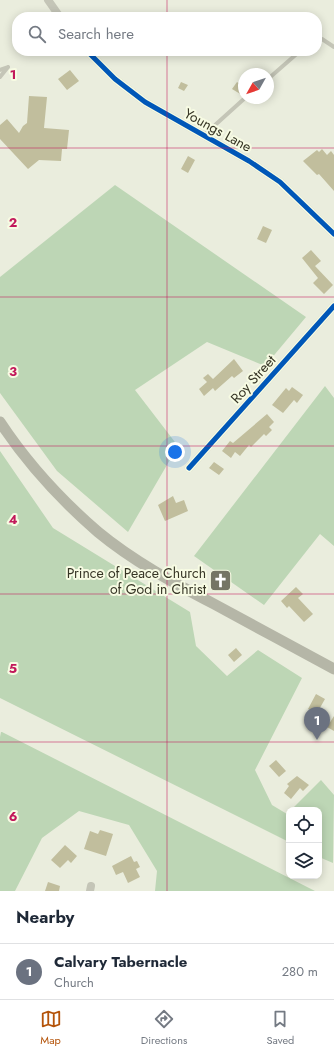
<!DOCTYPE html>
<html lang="en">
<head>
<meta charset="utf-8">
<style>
  :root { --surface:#fff; --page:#f2f2f3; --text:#1f2937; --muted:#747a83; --line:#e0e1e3; --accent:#b45309 }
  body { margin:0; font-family:Jost,sans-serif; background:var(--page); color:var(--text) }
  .controls { position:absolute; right:12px; bottom:12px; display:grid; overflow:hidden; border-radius:8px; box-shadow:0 2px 10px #0003 }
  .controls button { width:36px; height:36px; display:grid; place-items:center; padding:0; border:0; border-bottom:1px solid var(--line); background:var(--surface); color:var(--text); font:20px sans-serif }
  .compass { position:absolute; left:238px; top:68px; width:36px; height:36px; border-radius:50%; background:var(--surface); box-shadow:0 2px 10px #0003; rotate:230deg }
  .you { position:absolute; left:175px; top:452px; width:14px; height:14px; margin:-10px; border:3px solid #fff; border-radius:50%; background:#1a73e8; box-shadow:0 0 0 6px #1a73e833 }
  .badge { display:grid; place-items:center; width:26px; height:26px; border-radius:50%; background:var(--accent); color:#fff; font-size:13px; font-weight:700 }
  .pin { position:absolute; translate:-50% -33px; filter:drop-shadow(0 1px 2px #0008) }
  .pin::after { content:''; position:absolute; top:21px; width:14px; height:12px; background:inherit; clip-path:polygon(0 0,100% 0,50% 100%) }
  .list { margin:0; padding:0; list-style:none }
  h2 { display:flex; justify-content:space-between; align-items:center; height:52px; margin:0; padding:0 16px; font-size:17px }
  h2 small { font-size:13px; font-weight:400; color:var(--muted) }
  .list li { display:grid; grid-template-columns:26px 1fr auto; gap:12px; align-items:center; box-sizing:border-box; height:56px; padding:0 16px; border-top:1px solid var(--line) }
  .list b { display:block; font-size:15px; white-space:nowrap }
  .list p { margin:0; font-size:13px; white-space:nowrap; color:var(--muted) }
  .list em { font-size:13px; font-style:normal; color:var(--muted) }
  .icon { flex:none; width:22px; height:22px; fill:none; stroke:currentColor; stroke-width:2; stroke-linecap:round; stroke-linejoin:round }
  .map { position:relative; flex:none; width:334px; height:891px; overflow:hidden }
  .search { position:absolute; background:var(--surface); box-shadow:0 2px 10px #0003; left:12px; right:12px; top:12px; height:44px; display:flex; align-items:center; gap:10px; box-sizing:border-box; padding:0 14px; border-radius:16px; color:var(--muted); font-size:15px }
  .sheet { height:108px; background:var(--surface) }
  nav { display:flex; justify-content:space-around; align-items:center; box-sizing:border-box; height:56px; border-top:1px solid var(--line); background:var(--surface); font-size:11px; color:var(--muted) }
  nav a { display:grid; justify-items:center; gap:2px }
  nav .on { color:var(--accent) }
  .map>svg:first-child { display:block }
</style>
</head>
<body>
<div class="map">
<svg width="334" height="891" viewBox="0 0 334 891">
  <rect width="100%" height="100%" fill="#eaeddd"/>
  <!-- green -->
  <path fill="#bdd6b5" d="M115 185 306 317 265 366 207 342 135 390 178 446 128 532 57 471 0 393V277Z
    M325 386 334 398V546L320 534 264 605 194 556Z
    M0 451 53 528 190 612 196 646 227 676 258 650 302 678 255 770 272 805 287 814 289 812V842L0 698Z
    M1 732H2L315 891H155L157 871 129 825 79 811 42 838 15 891H0V737Z
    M321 780 334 795 333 863 319 857V810H291Z"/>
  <!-- building -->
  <path fill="#c1be9d" d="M70 70 79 81 67 90 58 79Z
    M244 78V92L242 95 232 89 237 82 240 84Z
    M181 82 188 85 184 91 178 88Z
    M29 96 47 97 44 128 69 130 67 149H62L61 161 39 160 28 169 0 139V125L7 119 19 133 23 126 27 123Z
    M322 149 327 155 331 151 334 155V191L319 174 317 175 303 161 317 150 319 152Z
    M188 156 195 160 188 173 181 169Z
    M263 226 272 230 266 243 257 239Z
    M311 250 321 261 315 266 333 285 324 294 313 283 318 278 302 258Z
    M234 359 243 371 234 378 232 376 215 391 213 388 204 396 199 389 207 382 203 378 208 374 213 379Z
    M292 387 303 395 297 403 294 400 283 413 272 405 286 388 289 391Z
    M267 414 274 422 269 427 272 430 266 436 264 434 251 447 249 445 240 456 235 452 231 458 222 451 230 441 233 443Z
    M214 462 224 469 219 475 209 468Z
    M173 496 176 503 184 500 188 511 165 521 158 505Z
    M296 587 303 594 298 598 313 614 304 622 289 606 287 608 281 601Z
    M236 648 242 655 234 662 228 655Z
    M316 694 325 699 317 713 308 709Z
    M334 716V731L327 727Z
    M276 760 286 771 279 777 269 766Z
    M297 776 309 785 303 791 300 788 291 799 284 793 289 786 287 784Z
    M100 830 113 834 106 856 84 849 90 831 98 834Z
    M65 845 77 856 71 863 68 860 60 868 51 860Z
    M131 856 134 862 137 861 140 867 136 869 140 877 128 883 123 872 116 875 112 866Z
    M48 882 60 886 59 891H45Z"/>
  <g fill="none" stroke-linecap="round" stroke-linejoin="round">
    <!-- lane -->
    <path stroke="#c4c5b7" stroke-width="4" d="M317 40 322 39 334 47
      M0 70 8 67
      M0 77 8 67
      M268 79 300 51
      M204 135 245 98"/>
    <!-- street -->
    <path stroke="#c4c5b7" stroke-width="8" d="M48 0 60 17
      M87 51 115 79 145 102 249 161 280 182 334 234
      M189 468 334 306
      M90 891 91 886"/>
    <!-- secondary -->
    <path stroke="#b5b6a7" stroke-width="11" d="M0 422C27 463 61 500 98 532 133 561 174 583 214 604 254 626 294 647 334 669"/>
    <defs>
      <path id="cycleway" d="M87 51 115 79 145 102 249 161 280 182 334 234
        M189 468 334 306"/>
    </defs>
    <!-- cycleway casing -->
    <use href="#cycleway" stroke="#f7fbe3" stroke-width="8"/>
    <!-- cycleway -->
    <use href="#cycleway" stroke="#0057b8" stroke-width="5"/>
  </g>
  <!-- grid -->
  <path fill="none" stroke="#c2185b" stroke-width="1" stroke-opacity="0.55" d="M167 0V17M167 51V891M0 148H334M0 297H334M0 446H334M0 594H334M0 742H334"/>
  <!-- icons -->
  <defs>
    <symbol id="church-square" viewBox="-11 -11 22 22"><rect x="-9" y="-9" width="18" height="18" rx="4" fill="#757565" stroke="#f7fbe3"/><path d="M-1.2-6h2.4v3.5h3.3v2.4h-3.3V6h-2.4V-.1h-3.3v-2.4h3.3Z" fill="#fff"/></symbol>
  </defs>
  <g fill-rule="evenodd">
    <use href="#church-square" x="208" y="568" width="25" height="25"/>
  </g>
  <g text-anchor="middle" stroke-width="4" stroke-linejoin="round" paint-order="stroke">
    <!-- street labels -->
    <g font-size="14" fill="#363525" stroke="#f7fbe3">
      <text transform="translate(218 130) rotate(29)" y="5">Youngs Lane</text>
      <text transform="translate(253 379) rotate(-48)" y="5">Roy Street</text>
    </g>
    <!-- poi labels -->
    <g font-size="14" fill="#363525" stroke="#f7fbe3" text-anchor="end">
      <text x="206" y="578">Prince of Peace Church<tspan x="206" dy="16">of God in Christ</tspan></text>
    </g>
  </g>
  <g font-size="13" text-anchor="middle" font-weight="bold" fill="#c2185b" stroke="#f7fbe3" stroke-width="4" stroke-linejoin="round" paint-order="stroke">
    <text x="13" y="79">1</text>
    <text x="13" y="227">2</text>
    <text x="13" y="376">3</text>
    <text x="13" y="524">4</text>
    <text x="13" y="673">5</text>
    <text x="13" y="821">6</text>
  </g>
</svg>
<div class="controls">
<button><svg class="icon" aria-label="locate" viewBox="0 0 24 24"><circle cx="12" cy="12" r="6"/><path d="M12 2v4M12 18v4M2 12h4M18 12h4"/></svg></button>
<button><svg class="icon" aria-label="layers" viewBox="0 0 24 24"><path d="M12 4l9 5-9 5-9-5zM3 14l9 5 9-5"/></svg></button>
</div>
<svg class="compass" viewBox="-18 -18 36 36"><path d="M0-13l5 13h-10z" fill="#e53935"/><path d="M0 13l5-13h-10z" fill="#747a83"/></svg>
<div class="you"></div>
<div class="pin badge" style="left:317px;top:740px;background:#6b7280">1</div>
<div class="search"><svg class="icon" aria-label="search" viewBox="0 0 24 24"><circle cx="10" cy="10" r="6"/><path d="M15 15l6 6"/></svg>Search here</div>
</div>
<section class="sheet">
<h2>Nearby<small></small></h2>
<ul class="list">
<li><span class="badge" style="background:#6b7280">1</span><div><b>Calvary Tabernacle</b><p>Church</p></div><em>280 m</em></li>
</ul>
</section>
<nav>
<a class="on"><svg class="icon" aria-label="map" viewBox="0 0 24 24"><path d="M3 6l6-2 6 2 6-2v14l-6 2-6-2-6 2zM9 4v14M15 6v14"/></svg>Map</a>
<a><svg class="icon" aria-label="directions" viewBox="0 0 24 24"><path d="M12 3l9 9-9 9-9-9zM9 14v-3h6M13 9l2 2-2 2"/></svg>Directions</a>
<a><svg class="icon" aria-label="saved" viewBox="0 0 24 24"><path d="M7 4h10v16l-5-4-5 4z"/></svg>Saved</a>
</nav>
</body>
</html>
